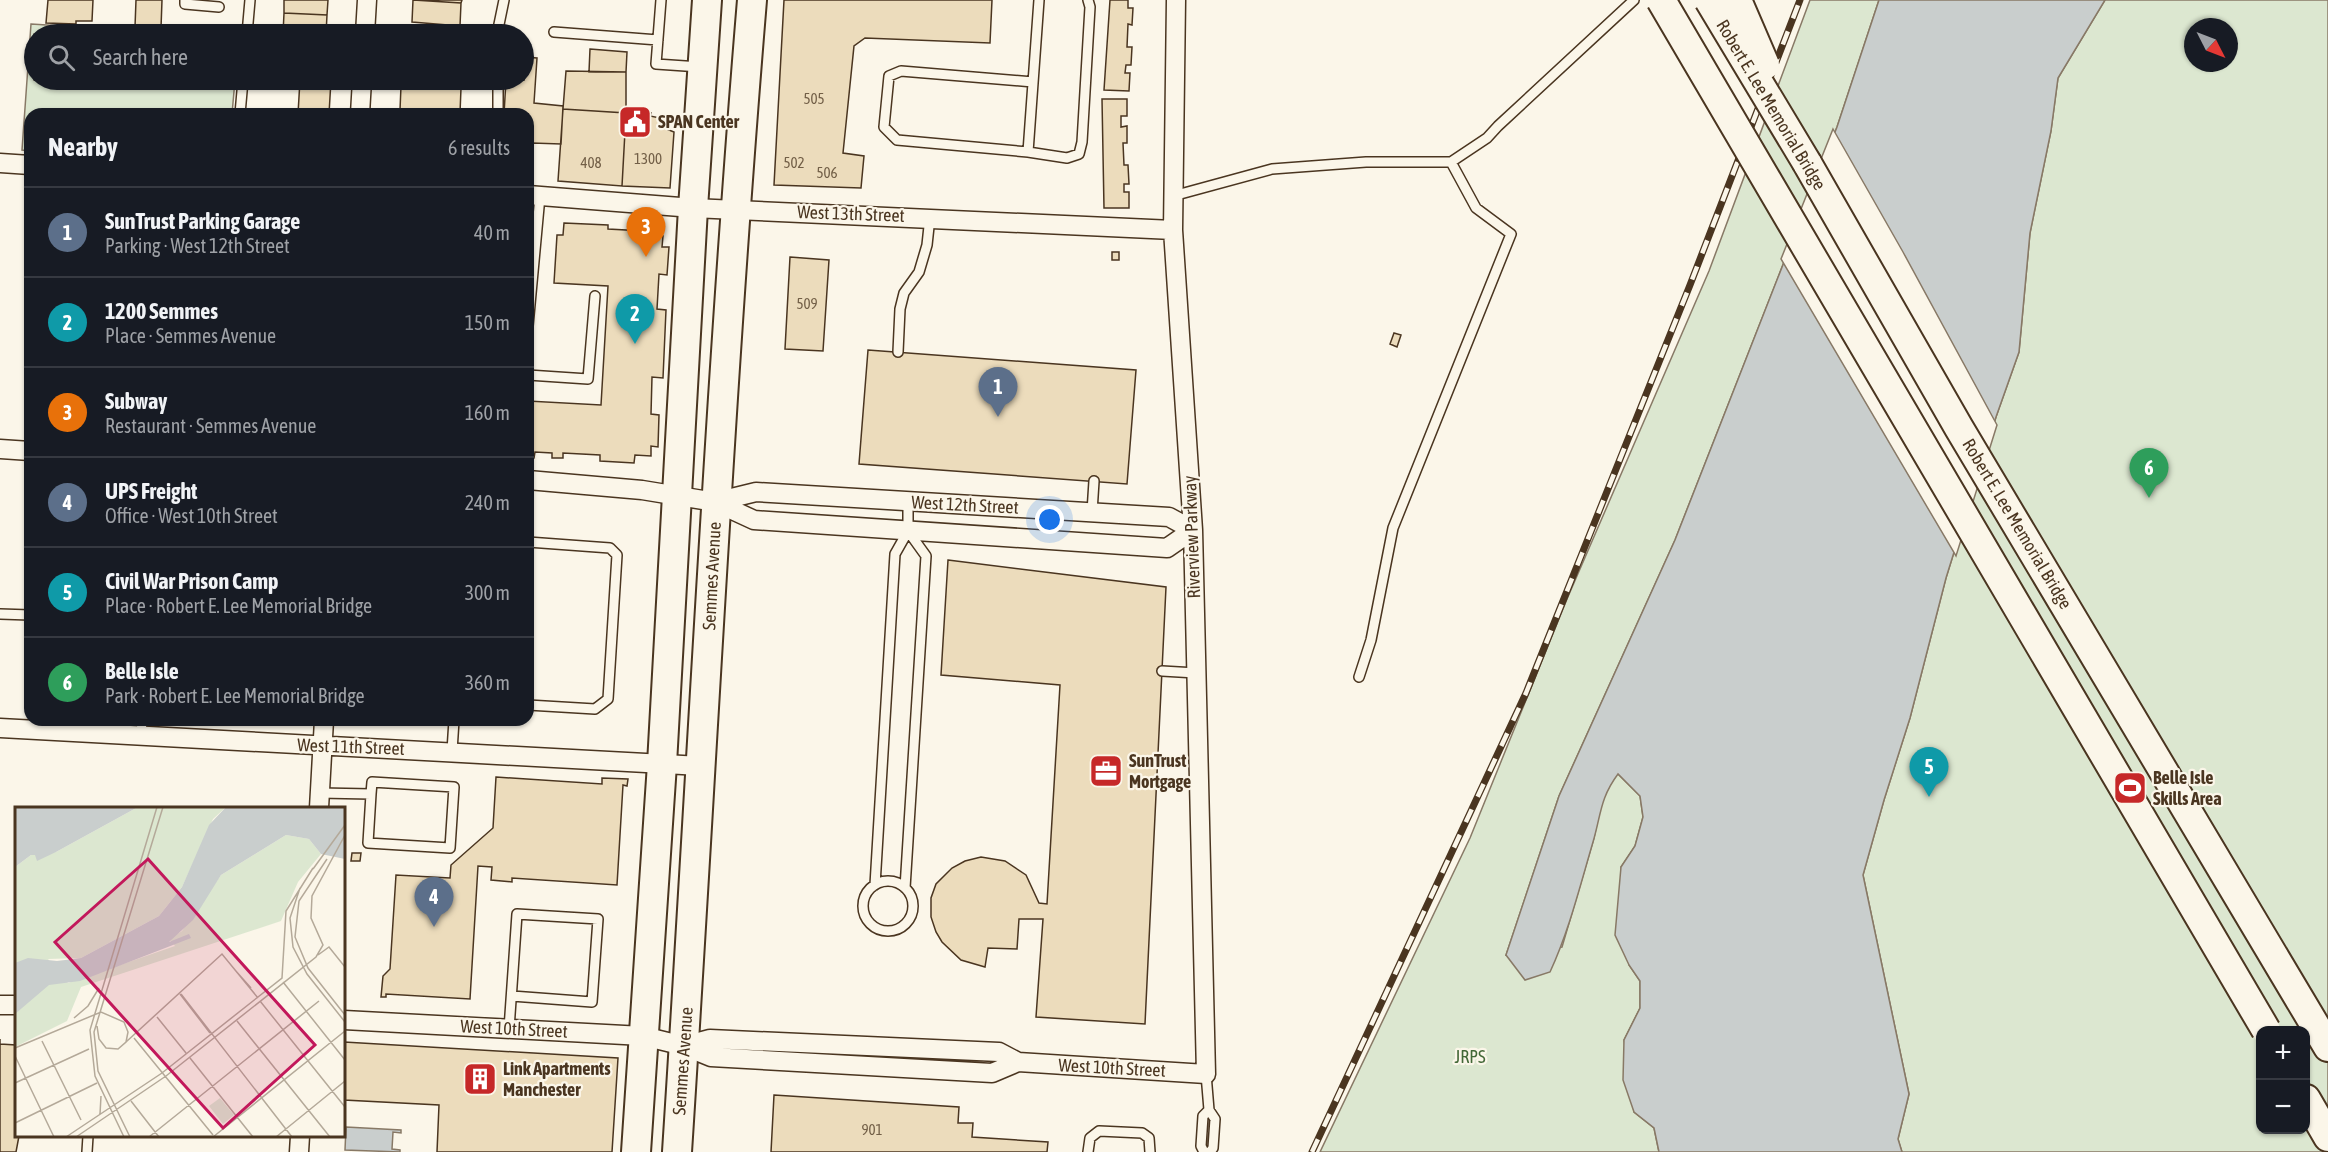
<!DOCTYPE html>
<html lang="en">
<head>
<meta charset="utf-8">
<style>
  :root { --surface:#171b24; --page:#20242c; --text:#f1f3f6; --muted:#9ea1a6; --line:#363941; --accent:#2563eb }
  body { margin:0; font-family:"Asap Condensed",sans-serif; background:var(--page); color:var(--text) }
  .controls { position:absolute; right:18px; bottom:18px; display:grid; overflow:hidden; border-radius:12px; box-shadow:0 2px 4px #0004 }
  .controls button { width:54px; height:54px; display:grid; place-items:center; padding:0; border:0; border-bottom:2px solid var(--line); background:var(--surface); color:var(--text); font:30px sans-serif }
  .compass { position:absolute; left:2184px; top:18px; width:54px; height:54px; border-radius:50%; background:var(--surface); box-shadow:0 2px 4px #0004; rotate:132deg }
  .you { position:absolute; left:1050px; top:520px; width:21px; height:21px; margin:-15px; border:4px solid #fff; border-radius:50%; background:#1a73e8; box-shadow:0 0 0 9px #1a73e833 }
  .badge { display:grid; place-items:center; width:39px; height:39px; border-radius:50%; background:var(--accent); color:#fff; font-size:20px; font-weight:700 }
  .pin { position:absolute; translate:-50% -50px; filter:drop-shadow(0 2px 3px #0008) }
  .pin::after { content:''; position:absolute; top:32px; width:21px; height:18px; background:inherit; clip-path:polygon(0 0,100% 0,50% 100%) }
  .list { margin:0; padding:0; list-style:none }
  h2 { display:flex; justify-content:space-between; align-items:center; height:78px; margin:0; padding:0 24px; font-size:26px }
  h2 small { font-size:20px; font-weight:400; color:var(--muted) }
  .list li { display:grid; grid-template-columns:39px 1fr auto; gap:18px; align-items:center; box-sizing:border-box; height:90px; padding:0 24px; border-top:2px solid var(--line) }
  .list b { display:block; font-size:22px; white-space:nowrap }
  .list p { margin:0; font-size:20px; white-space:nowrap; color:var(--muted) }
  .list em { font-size:20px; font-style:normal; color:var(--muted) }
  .icon { flex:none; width:33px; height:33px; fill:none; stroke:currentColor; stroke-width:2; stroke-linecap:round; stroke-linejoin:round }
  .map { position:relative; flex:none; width:2328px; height:1152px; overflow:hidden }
  .search { position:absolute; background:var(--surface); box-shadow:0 2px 4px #0004; left:24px; top:24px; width:510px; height:66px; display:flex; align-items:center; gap:15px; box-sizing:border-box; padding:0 21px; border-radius:33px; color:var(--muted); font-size:22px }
  .panel { position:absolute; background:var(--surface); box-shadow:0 2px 4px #0004; left:24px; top:108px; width:510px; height:618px; border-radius:18px }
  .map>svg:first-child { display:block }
</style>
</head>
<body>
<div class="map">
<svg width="2328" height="1152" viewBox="0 0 2328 1152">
  <rect width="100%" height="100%" fill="#fbf6e9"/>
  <!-- green -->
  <path fill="#dce7d0" stroke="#887966" stroke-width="1.5" fill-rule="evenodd" d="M1810 0H1879L1837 127 1675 540 1559 796 1506 955 1562 947 1594 838 1602 799 1617 773 1640 796 1643 817 1635 846 1621 867 1629 965 1640 981V1008L1624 1040 1634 1112 1654 1128 1659 1152H1320L1470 838 1567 599 1709 271Z
    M2105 0H2328V1152H1902L1898 1139 1909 1094 1863 875 1884 800 1910 718 1946 578 1996 417 2019 352 2030 233 2051 131 2058 78ZM2193 27H2229V63H2193ZM2260 1030H2306V1130H2260Z
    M31 24 189 34H34V80H235L232 114H30V151L22 150Z"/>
  <!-- water -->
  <path fill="#c9cecd" stroke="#887966" stroke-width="1.5" d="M1879 0H2105L2058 78 2051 131 2030 233 2019 352 1996 417 1946 578 1910 718 1884 800 1863 875 1909 1094 1898 1139 1902 1152H1659L1654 1128 1634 1112 1623 1080 1624 1040 1640 1008V981L1629 965 1615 935 1621 867 1635 846 1643 817 1640 796 1618 774C1600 798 1601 815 1593 842 1580 886 1569 931 1550 972L1525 980 1506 955 1559 796 1675 540 1837 127Z
    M346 1127 401 1130V1133L393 1132 392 1149 400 1150V1152L345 1150Z"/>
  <!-- pier -->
  <path fill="#fbf6e9" stroke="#887966" stroke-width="1.5" d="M1833 129 1903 252 1997 425 1956 556 1781 259Z"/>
  <!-- building -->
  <path fill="#ecdcbc" stroke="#4a3520" stroke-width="1.5" d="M48 0H93L92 21H76V24L46 23Z
    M136 0H162L161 28 135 27Z
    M284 0H328L327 15 284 13Z
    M413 0 461 3 460 26 412 22Z
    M415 0H462L461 3Z
    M784 0H992L990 43 865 38 854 46 843 153 864 156 861 188 774 185Z
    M1110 0H1128V8H1133L1132 25 1128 24 1127 47H1132L1131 65H1126L1125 73H1130L1129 91 1104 90Z
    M284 13 327 15 326 34H283Z
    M412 29 459 32V34H412Z
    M590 49 627 52 626 72H589Z
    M524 57 537 58 534 103 563 106 561 144 532 143 530 180H528V114H504L506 80H524Z
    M566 71 626 72V113L563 109Z
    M300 80H331L329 114H298Z
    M401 86 461 88 460 113 400 110Z
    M1102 99H1127V116H1121V127L1127 126V143H1123L1124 165H1128L1129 184H1124V192H1129V208H1104Z
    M563 109 626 113 622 186 558 181Z
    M643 112 651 113 650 116 665 119 664 128 674 132 670 188 622 186 626 113Z
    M564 223 608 225V229L644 231 643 235 663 236 662 247H669L667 275 659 274 657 309 666 310 663 378 652 377 651 414 659 415 658 447 651 446V456L635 455 634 463 600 461V455L563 453V458H552V453L535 452 534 458H528V401L601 405 608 286 554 283 557 235H563Z
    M1112 252H1119V260H1112Z
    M790 257 829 260 823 351 785 349Z
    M1394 333 1401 335 1397 347 1390 344Z
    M868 350 1136 370 1127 484 859 464Z
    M948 560 1166 587 1145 1024 1036 1017 1043 919H1019L1017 949 988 948 985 967 961 960 942 942 936 932 931 917V898L936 884 952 868 965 861 981 857 1005 861 1026 875 1039 903 1047 904 1060 685 941 675Z
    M496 777 602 784V778L628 779 627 786 623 785 617 885 512 878V882L491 880 492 867 478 866 470 999 386 994V997H381L383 976 390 969 396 875 450 878 451 865 493 828Z
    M352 853H361L360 861H351Z
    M0 1039V1044L16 1045V1136H19L16 1152H0Z
    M344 1042 618 1058 612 1152H437L439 1105 344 1100Z
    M774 1095 959 1107 958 1123H973L972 1137 1048 1142 1047 1152H771Z"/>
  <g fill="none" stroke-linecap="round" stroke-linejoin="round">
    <defs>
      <path id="service" d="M185 0V4L219 7
        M661 0 656 64 700 67
        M554 32 658 40
        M247 34 250 0
        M497 34 504 0
        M1033 82 901 71 889 76 884 127 897 140 1028 152 1039 0
        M240 114 243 80
        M498 114V80
        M1028 152 1067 158 1079 154 1082 142 1090 7 1088 0
        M1173 196 1272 169 1366 162H1451L1487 138 1498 126 1634 0
        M528 326 540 196
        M898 352 900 309 904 293 919 272 927 245 930 217
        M528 375 588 379 595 296
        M1092 512 1094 481
        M528 542 610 548 617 555 608 699 595 709 528 705
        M0 614 30 615
        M30 653V664
        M1162 671 1196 673
        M1359 677 1371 640 1393 528 1511 234 1476 208 1451 162
        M141 736 142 720
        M452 751 454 720
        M320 793 371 794 368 843 450 848 454 787 372 782 371 794
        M863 906a25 25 0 1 1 50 0a25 25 0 1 1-50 0Z
        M875 885 895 554 908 531V501
        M905 888 926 556 908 531
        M509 1029 517 914 598 919 592 1002 512 996
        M1206 1074 1209 1110 1215 1119 1213 1148 1210 1152
        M87 1152 88 1136
        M1088 1152 1090 1138 1099 1131 1142 1133 1149 1138 1150 1152
        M1204 1152 1201 1146 1203 1116 1209 1110"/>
      <path id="minor" d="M365 34 367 0
        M360 114 362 80
        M0 163 30 165
        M528 195 693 208 1173 230
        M0 449 30 451
        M528 480 642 490 715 502 754 520 1167 548 1193 530 1169 517 756 492 715 502
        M0 728 701 766
        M319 808 324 720
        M0 1005H16
        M344 1020 643 1036 684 1046 711 1057 992 1073 1018 1062
        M684 1046 710 1039 999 1052 1018 1062 1206 1074 1193 530 1173 230 1176 0
        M299 1152 300 1136"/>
      <path id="primary" d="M1807 163 1959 428 2328 1047
        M2306 1099 2328 1137
        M636 1152 662 764 693 208 707 0
        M677 1152C702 768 720 384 752 0"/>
    </defs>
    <!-- service casing -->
    <use href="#service" stroke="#4a3520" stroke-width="12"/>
    <!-- minor casing -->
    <use href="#minor" stroke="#4a3520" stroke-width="21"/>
    <!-- primary casing -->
    <use href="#primary" stroke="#4a3520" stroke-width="32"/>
    <!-- service -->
    <use href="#service" stroke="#fbf6e9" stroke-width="9"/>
    <!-- minor -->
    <use href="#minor" stroke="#fbf6e9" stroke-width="18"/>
    <!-- primary -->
    <use href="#primary" stroke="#fbf6e9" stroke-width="28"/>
    <defs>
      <path id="rail" d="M1312 1152 1526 693 1690 285 1800 0"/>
    </defs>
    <!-- rail casing -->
    <use href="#rail" stroke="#4a3520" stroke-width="7"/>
    <!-- rail -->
    <use href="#rail" stroke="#fbf6e9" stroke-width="4.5" stroke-dasharray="14" stroke-linecap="butt"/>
    <defs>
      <path id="primary-bridge" d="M1661 0 2266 1030
        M1709 0 1807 163
        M1737 0 1765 65"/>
    </defs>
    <!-- primary-bridge casing -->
    <use href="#primary-bridge" stroke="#4a3520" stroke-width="32" stroke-linecap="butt"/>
    <!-- primary-bridge -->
    <use href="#primary-bridge" stroke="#fbf6e9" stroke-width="28"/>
  </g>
  <!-- icons -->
  <defs>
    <symbol id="civic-square" viewBox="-11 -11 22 22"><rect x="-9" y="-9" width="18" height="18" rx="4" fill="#c62828" stroke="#fbf6e9"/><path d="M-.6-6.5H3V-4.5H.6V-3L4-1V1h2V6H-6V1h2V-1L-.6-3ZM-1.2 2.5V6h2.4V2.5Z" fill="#fff"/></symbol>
    <symbol id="office-square" viewBox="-11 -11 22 22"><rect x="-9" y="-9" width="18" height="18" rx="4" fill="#c62828" stroke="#fbf6e9"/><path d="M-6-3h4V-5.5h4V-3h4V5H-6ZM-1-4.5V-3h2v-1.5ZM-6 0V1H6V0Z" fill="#fff"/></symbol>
    <symbol id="stadium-square" viewBox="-11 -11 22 22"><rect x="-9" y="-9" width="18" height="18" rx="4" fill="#c62828" stroke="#fbf6e9"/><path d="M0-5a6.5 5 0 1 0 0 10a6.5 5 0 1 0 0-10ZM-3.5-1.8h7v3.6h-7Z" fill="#fff"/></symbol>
    <symbol id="building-square" viewBox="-11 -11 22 22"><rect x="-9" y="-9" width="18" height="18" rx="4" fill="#c62828" stroke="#fbf6e9"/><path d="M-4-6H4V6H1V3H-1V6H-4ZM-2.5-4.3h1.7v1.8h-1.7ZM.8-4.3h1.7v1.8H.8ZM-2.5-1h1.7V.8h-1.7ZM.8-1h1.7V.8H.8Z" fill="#fff"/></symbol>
  </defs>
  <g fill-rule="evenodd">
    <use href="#civic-square" x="616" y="103" width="38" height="38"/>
    <use href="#office-square" x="1087" y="752" width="38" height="38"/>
    <use href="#stadium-square" x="2111" y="769" width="38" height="38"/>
    <use href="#building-square" x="461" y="1060" width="38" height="38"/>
  </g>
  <g text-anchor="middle" stroke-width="4.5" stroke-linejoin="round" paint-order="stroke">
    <!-- number labels -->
    <g font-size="15" fill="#725f47">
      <text x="814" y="104">505</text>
      <text x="648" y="164">1300</text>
      <text x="591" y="168">408</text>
      <text x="794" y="168">502</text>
      <text x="827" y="178">506</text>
      <text x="807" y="309">509</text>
      <text x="872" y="1135">901</text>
    </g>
    <!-- street labels -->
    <g font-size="18" fill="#4a3520" stroke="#fbf6e9">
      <text transform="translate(1771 105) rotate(59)" y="6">Robert E. Lee Memorial Bridge</text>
      <text transform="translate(851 214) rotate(2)" y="6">West 13th Street</text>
      <text transform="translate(965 505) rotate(3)" y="6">West 12th Street</text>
      <text transform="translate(2017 524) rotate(59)" y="6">Robert E. Lee Memorial Bridge</text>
      <text transform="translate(1192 537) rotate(-92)" y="6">Riverview Parkway</text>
      <text transform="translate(712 576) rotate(-87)" y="6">Semmes Avenue</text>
      <text transform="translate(351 747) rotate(2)" y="6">West 11th Street</text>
      <text transform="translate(514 1029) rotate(3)" y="6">West 10th Street</text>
      <text transform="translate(683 1061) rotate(-86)" y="6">Semmes Avenue</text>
      <text transform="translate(1112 1068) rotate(3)" y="6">West 10th Street</text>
    </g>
    <!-- poi labels -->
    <g font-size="18" font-weight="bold" fill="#4a3520" stroke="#fbf6e9" text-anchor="start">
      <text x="658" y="128">SPAN Center</text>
      <text x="1129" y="767">SunTrust<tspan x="1129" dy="21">Mortgage</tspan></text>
      <text x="2153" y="784">Belle Isle<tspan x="2153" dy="21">Skills Area</tspan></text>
      <text x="503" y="1075">Link Apartments<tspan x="503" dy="21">Manchester</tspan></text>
    </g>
    <!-- park labels -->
    <g font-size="18" fill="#436837" stroke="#fbf6e9">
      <text x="1470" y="1063">JRPS</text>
    </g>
  </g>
  <!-- overview -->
  <g transform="translate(15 807)">
    <rect width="330" height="330" fill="#fbf6e9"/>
    <path d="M123 0H211L198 12 167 80 144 109 66 151 33 152 53 176 160 139 154 132 167 124 206 68 271 28 294 32 306 47 283 75 266 114 66 180 52 214 0 240V60L16 48 41 45ZM205 291 219 308 208 317 194 299Z" fill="#dce7d0"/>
    <path d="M123 0 41 45 22 54 20 48H16L0 60V0ZM211 0H330V52L306 47 294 32 271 28 206 68 178 113 154 135 174 127 176 131 65 174 34 178 0 207V156L13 151 42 154 66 151 144 109 167 80 194 18Z" fill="#c9cecd"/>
    <path fill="none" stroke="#b4a999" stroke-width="1.5" d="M312 52 284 94 280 130 293 161 330 208M298 62 330 18M285 81 275 111 278 140 292 167 330 215M303 148 314 140 330 160M220 163 236 181M268 175 330 253M165 187 195 226M166 187 277 330M245 194 330 300M142 210 171 246M59 211 73 199 84 181M222 214 315 330M119 231 198 328M27 234 66 313M111 235 207 147 243 191M0 241 86 205 109 215 113 225 111 235 103 242 91 241 84 232 82 219M0 249 39 330M175 251 238 330M0 276 74 242M116 294 144 330M85 307 86 289M0 316 82 276M51 330 147 266 267 171 271 104 298 61M61 330 151 269 301 150 308 138 296 111 297 89 330 28M109 330 80 269 75 223 142 0M115 330 83 264 79 225 148 0M134 330 304 194M198 330 330 224M261 330 330 274"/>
    <path fill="#c2185b" fill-opacity="0.15" stroke="#c2185b" stroke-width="3" d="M133 52 300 238 208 321 40 135Z"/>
    <rect width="330" height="330" fill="none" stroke="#4a3520" stroke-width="3"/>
  </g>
</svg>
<div class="controls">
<button>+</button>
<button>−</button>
</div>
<svg class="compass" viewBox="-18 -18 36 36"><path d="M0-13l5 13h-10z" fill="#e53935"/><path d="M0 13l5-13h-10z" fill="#9ea1a6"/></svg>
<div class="you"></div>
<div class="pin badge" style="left:998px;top:417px;background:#5c6f8a">1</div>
<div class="pin badge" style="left:635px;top:344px;background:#0f9aa8">2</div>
<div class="pin badge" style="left:646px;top:257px;background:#e8710a">3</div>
<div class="pin badge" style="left:434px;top:927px;background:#5c6f8a">4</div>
<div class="pin badge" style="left:1929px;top:797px;background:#0f9aa8">5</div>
<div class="pin badge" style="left:2149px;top:498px;background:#2e9e5b">6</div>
<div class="search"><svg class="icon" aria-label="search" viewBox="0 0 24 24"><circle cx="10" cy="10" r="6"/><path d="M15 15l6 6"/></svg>Search here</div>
<section class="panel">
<h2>Nearby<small>6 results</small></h2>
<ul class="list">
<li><span class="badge" style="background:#5c6f8a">1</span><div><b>SunTrust Parking Garage</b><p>Parking · West 12th Street</p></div><em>40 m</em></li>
<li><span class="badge" style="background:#0f9aa8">2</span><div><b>1200 Semmes</b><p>Place · Semmes Avenue</p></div><em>150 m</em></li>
<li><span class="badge" style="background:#e8710a">3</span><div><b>Subway</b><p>Restaurant · Semmes Avenue</p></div><em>160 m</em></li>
<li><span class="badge" style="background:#5c6f8a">4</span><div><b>UPS Freight</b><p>Office · West 10th Street</p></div><em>240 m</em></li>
<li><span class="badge" style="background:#0f9aa8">5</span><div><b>Civil War Prison Camp</b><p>Place · Robert E. Lee Memorial Bridge</p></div><em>300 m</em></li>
<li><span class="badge" style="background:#2e9e5b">6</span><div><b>Belle Isle</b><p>Park · Robert E. Lee Memorial Bridge</p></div><em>360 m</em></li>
</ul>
</section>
</div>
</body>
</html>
